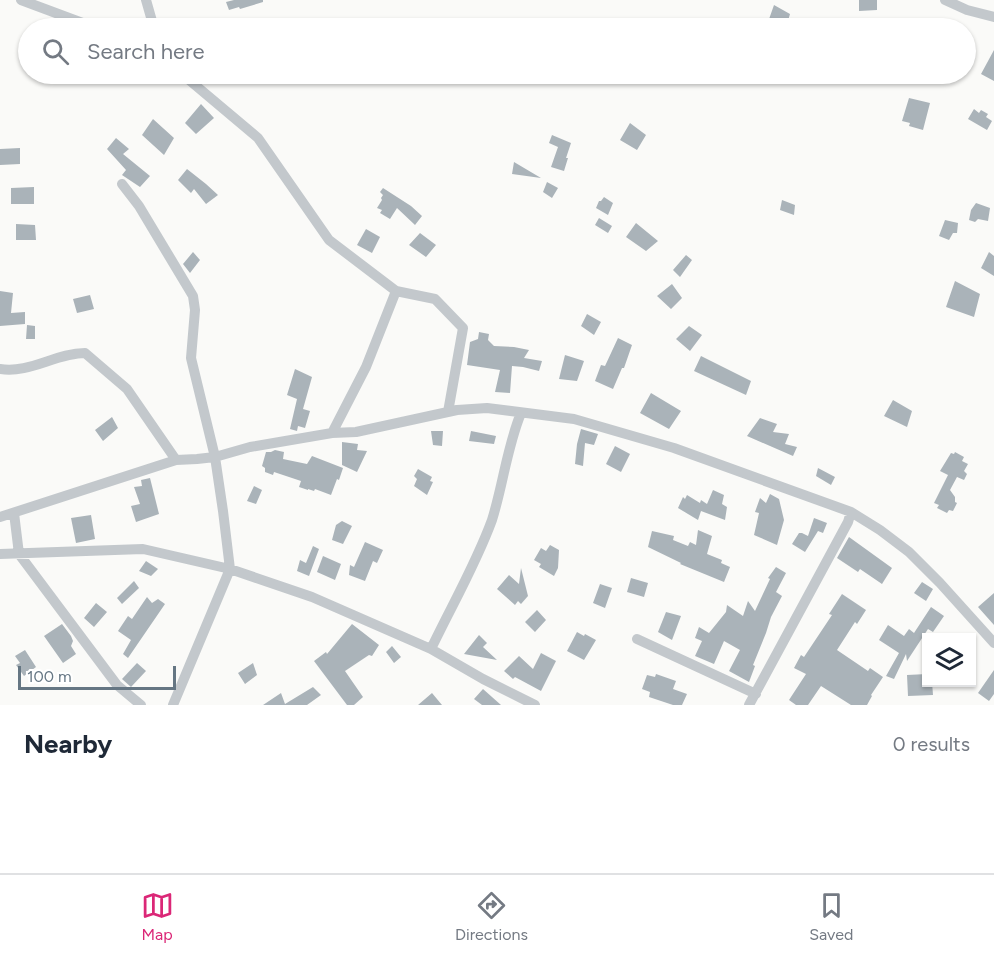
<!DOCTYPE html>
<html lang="en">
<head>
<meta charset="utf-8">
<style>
  :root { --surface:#fff; --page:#f6f6f7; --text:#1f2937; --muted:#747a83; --line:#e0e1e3; --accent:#db2777 }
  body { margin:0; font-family:Figtree,sans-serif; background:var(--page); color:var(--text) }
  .controls { position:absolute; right:18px; bottom:18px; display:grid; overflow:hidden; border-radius:0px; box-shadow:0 2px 4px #0004 }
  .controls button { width:54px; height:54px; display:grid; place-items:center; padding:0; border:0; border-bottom:2px solid var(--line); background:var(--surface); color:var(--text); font:30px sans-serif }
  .scale { position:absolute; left:18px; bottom:15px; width:158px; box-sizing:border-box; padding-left:6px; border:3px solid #657683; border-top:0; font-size:16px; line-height:21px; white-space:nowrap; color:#657683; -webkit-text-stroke:4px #fff; paint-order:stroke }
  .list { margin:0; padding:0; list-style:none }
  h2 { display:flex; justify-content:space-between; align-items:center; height:78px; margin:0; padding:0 24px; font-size:26px }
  h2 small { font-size:20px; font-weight:400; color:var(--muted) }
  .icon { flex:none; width:33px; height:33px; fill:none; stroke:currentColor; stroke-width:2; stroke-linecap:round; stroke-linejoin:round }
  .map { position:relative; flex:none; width:994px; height:705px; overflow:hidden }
  .search { position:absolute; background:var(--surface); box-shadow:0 2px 4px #0004; left:18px; right:18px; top:18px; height:66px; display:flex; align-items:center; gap:15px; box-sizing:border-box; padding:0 21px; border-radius:33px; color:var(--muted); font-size:22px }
  .sheet { height:168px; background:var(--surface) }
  nav { display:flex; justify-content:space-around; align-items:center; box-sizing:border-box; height:84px; border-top:2px solid var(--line); background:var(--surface); font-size:16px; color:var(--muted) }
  nav a { display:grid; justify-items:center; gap:3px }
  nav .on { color:var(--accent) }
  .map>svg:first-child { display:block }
</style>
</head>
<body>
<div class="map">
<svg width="994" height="705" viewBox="0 0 994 705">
  <rect width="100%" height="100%" fill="#fafaf8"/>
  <!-- building -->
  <path fill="#aab3b9" d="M234 0H263V2L240 9 239 7 229 10 226 2Z
    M859 0H877V10L859 11Z
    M774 5 790 14 786 28 768 22Z
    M994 50V81L981 74Z
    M909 98 930 103 923 130 909 126 910 123 902 121Z
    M201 104 214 118 196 134 185 123Z
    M974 109 979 113 981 110 988 114 986 117 992 121 987 130 968 119Z
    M153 119 174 138 164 155 142 135Z
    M630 123 646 135 637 150 620 140Z
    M552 135 571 143 566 158H568L564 171 551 167 558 147 549 143Z
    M116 138 129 149 123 154 150 176 140 187 122 175 126 170 107 149Z
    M20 148V164L0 165V149Z
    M514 162 541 178 512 174Z
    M187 169 206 184 218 195 206 204 194 189 191 193 178 180Z
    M547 182 558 188 552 198 543 192Z
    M34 187V204H11V188Z
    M383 188 411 206 422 216 415 225 397 208 390 219 380 213 382 210 377 208 382 200 381 198 383 195 380 192Z
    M604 197 613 203 608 215 596 208 599 201H601Z
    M782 200 795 205 794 215 780 210Z
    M976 203 990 208 988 221 978 219 975 222 969 220 971 210Z
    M599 218 612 226 608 233 595 225Z
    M945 220 958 223 957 233H953L949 240 939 236Z
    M636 223 658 241 646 251 626 237Z
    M16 224 35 225 36 240H16Z
    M366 229 380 237 372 253 357 245Z
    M420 233 436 245 426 257 409 245Z
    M193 252 200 260 190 273 183 264Z
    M989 252 994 256V276L981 268Z
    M686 255 692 260 680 277 673 270Z
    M955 281 980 294 974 317 946 307Z
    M672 284 682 298 671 309 657 296Z
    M0 291 13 293 11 313 25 312V324L0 326Z
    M90 295 94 309 77 313 73 299Z
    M587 314 601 322 594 335 581 326Z
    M27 325 35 326V339H26Z
    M689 326 702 335 690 351 676 339Z
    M479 332 489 334 488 340 494 346 514 347 529 350 524 358 542 361 539 371 523 367 512 366 510 393 495 392 500 370 467 365 470 342 478 339Z
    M618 338 632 345 624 368H622L613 389 595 381 601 365 605 366Z
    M565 355 584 361 577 381 559 379Z
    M701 356 751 381 746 395 694 371Z
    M295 369 312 377 303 409 310 411 305 428 298 426 297 431 290 429 297 399 287 395Z
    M651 393 681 411 669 429 640 413Z
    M893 400 912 411 907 427 884 416Z
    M112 417 118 428 103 441 95 430Z
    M760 418 777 424 773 432 789 434 785 444 797 447 793 456 747 436Z
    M581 429 598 434 594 445 585 443 583 466 575 464 577 444Z
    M431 431H443L442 446 433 445Z
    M471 431 496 436 494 444 469 441Z
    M342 442 358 444 357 450 367 451 357 472 342 465Z
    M615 446 630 454 621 472 606 464Z
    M275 450 284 452 283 459 307 464 312 456 343 468 339 480 337 479 331 495 315 489 314 491 308 489V490L299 487 301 481 274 472 273 475 265 472V468L262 466 266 452H271Z
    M955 452 964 457 962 461 968 464 964 471 967 474 964 480 957 477 950 490 955 497V502L957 503 953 511 949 510 947 513 937 508 939 505 934 503 948 475 940 471 951 453 954 454Z
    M818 468 835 477 831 485 816 476Z
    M418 469 432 477 430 481 433 482 427 495 414 486 417 479 414 476Z
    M150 478 159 514 136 522 131 506 140 504 134 487 142 486 141 480Z
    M254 486 262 490 256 504 247 501Z
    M713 490 724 495 722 504 727 507 725 520 701 511 698 520 678 508 683 497 685 499 687 495 700 503 701 500 707 504Z
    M770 494 779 499 784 520 777 545 754 535 759 513 755 512 760 498 766 503Z
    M91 515 95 539 76 543 71 518Z
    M814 518 827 523 823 533 818 531 805 552 792 544 799 533H802L808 536Z
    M342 521 352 526 343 544 332 540 336 525Z
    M698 530 712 536 707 554 722 560 721 563 730 567 724 582 680 564 681 563 648 547 652 531 674 536 673 540 688 546 690 542 696 545Z
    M849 537 892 568 882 584 860 569 858 572 837 558Z
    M365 542 383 550 377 563 373 561 365 581 349 575 350 565 354 567Z
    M550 545 559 550 558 568 554 576 539 567 541 564 534 560 541 548 546 551Z
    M313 546 319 549 309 576 297 571 300 560 306 563Z
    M323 556 341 564 335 580 317 572Z
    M146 561 158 569 151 576 139 571Z
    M776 567 786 573 776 592 782 596 771 617 766 633 753 665 755 666 749 682 729 671 740 650 724 641 714 664 695 656 702 641 695 638 699 627 709 633 726 612 727 605 743 616 748 601 755 611 770 579 768 578Z
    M521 568 528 596 521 604 518 601 515 605 497 589 509 575 519 584Z
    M631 578 648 583 644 597 627 592Z
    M134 581 139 588 122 604 117 598Z
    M922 582 933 589 926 601 914 593Z
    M600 584 612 588 605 608 593 603Z
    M994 593V625L978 607Z
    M842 594 866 610 857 624 855 622 837 650 868 671 870 668 883 677 871 695 872 696 867 705H851L821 686 808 705H796L789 700 806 674 794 668 801 655 804 657 832 615 829 614Z
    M147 597 152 603 158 599 165 604 128 658 123 654 131 640 118 631 128 616 132 619Z
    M96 603 107 612 94 627 84 618Z
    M931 607 944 616 933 632 928 629 907 661 906 654 894 679 886 676 899 653 879 640 888 625 904 636 909 629 914 633Z
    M537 610 546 620 535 632 525 622Z
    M666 612 681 616 672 640 658 632Z
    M62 624 71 636 73 641 71 646 76 654 63 663 44 636Z
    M352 624 379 645 372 656 369 655 345 671 363 697 354 705H347L314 661 326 652 327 654Z
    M577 632 584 636 585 634 596 640 584 660 567 651Z
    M479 635 487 643 483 647 497 660 464 654Z
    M392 646 401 657 394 663 386 652Z
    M25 650 36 667 24 676 16 665 20 663 15 656Z
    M541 653 556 661 541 691 515 677 513 679 504 671 519 656 533 669Z
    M137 663 146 671 131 687 122 679Z
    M253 663 257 675 245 684 238 673Z
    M994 670V694L989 701 978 693Z
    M656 674 676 681 673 689 687 694 682 705H673L649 697 650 692 642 689 647 675 655 677Z
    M927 674V682H932L933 695 908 696 907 675Z
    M313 687 321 695 307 705H263L281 693 285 704Z
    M483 689 501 705H482L474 699Z
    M432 693 442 705H418Z"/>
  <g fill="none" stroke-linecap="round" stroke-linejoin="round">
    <!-- street -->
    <path stroke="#c3c8cc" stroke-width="10" d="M21 0 96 28
      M146 0 154 28
      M945 0 967 10 994 17
      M182 74 258 138 329 240 396 291 435 299 463 328 448 412
      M122 184 139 206 193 296 195 310 191 358 215 457 223 511 230 569 173 705
      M0 369C29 374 56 353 85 353L127 389 176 460
      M332 433 366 367 396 291
      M14 513 19 554 117 685 141 705
      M0 517 176 460 197 459 215 457 250 447 332 433 356 432 457 410 487 408 574 419 674 448 851 512 880 530 909 552 940 583 994 643
      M0 554 143 549 230 569 312 597 431 649 483 679 535 705
      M637 639 756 694
      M431 649C451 607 476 564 492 520 503 485 507 447 521 413
      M749 705 848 522 851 512"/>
  </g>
</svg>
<div class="controls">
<button><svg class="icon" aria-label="layers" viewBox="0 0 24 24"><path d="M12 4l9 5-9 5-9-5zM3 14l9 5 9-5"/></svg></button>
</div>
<div class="scale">100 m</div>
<div class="search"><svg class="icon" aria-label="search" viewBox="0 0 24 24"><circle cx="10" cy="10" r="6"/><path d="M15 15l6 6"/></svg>Search here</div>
</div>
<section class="sheet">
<h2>Nearby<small>0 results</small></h2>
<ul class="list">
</ul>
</section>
<nav>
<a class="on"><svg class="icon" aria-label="map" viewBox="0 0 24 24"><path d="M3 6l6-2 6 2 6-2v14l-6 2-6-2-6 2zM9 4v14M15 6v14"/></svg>Map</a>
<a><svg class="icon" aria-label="directions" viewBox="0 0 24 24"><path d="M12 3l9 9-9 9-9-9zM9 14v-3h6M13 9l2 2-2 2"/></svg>Directions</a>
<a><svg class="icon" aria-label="saved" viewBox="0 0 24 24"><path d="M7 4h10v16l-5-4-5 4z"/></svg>Saved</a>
</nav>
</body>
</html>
